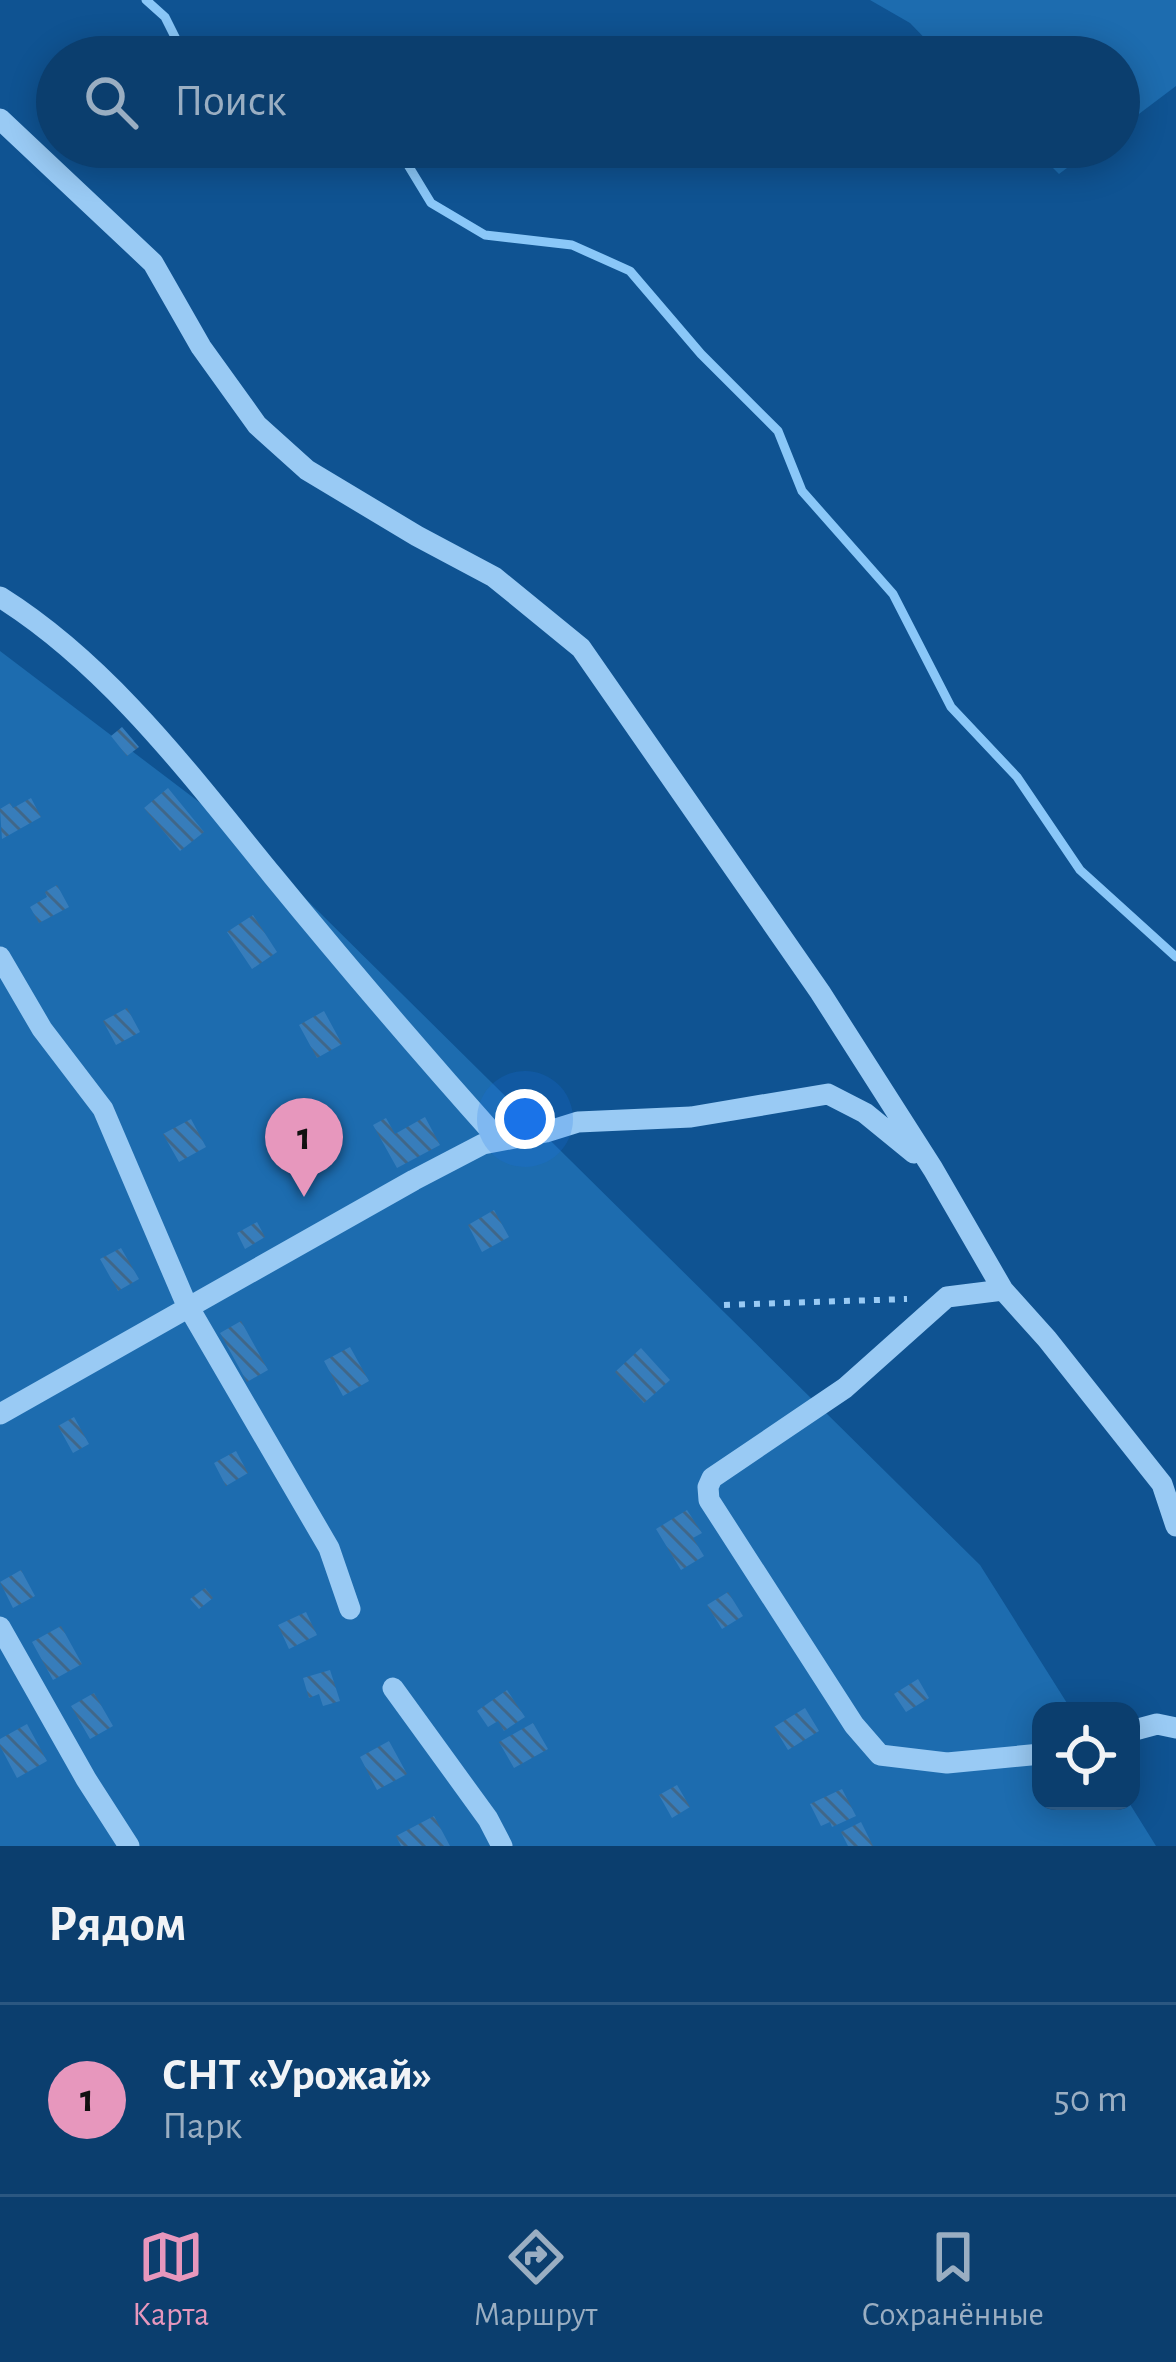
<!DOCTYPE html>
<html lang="ru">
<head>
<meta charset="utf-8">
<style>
  :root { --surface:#0b3e6e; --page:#194976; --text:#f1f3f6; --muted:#9aaec2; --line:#2b5781; --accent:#e797bd }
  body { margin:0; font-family:"Alegreya Sans",sans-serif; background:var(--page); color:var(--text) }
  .controls { position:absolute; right:36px; bottom:36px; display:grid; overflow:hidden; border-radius:24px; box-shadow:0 6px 30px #0003 }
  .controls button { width:108px; height:108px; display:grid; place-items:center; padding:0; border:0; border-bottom:3px solid var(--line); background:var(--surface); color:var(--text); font:60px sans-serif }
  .you { position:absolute; left:525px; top:1119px; width:42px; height:42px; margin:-30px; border:9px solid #fff; border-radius:50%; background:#1a73e8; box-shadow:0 0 0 18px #1a73e833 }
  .badge { display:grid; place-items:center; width:78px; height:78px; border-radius:50%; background:var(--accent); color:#111; font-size:39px; font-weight:700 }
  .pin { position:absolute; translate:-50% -99px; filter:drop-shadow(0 3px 6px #0008) }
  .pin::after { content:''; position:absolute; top:63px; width:42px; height:36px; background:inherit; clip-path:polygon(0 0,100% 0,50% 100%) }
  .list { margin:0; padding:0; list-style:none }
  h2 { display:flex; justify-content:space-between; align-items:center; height:156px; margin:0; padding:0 48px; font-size:51px }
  h2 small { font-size:39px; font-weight:400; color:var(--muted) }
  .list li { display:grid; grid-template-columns:78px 1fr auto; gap:36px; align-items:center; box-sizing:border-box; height:192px; padding:0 48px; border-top:3px solid var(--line) }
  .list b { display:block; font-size:45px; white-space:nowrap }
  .list p { margin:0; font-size:39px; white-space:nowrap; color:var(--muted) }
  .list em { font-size:39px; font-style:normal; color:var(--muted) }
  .icon { flex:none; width:66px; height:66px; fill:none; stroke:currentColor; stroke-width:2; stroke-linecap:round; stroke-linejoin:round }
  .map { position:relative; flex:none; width:1176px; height:1846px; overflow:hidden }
  .search { position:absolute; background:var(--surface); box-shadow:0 6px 30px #0003; left:36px; right:36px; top:36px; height:132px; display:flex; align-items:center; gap:30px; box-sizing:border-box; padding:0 42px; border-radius:66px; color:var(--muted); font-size:45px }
  .sheet { height:348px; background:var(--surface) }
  nav { display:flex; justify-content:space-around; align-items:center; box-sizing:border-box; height:168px; border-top:3px solid var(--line); background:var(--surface); font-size:33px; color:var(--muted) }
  nav a { display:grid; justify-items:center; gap:6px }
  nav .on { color:var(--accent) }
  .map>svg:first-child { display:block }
</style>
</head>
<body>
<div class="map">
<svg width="1176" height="1846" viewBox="0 0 1176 1846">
  <defs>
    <pattern id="building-back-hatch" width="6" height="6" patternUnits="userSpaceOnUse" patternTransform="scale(3)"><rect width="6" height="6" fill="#377dbb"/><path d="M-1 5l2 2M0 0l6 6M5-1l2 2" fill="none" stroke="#406789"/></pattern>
  </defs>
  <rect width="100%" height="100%" fill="#0f5392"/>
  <!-- green -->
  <path fill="#1d6caf" d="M870 0H1176V86L1119 129V57H943L910 23Z
    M1032 147H1095L1059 174Z
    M0 651 236 830 980 1565 1072 1711H1041V1801H1128L1156 1846H0Z"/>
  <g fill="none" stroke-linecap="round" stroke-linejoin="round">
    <!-- stream -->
    <path stroke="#8ac7f8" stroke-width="9" d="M146 0 165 17 185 57
      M397 147 431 203 485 235 572 245 630 271 701 354 778 431 802 491 893 594 951 707 1017 777 1080 870 1176 957"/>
  </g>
  <!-- building -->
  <path fill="url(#building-back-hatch)" d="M122 727 139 747 127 756 111 736Z
    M168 788 204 832 180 851 144 808Z
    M31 798 41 817 2 839 0 809 10 803 13 808Z
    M57 885 69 907 39 923 30 907 47 897 45 892Z
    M253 915 277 952 252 969 227 932Z
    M127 1008 140 1032 116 1045 103 1021Z
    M324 1011 342 1044 317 1058 299 1025Z
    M425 1117 440 1145 397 1168 373 1125 386 1118 395 1134Z
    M191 1119 206 1147 179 1162 163 1134Z
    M494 1210 509 1237 482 1252 468 1225Z
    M257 1222 265 1237 245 1249 237 1233Z
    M121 1248 139 1279 118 1291 100 1259Z
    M241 1321 268 1370 247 1382 220 1333Z
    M350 1347 369 1381 343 1396 324 1361Z
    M641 1348 670 1380 644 1403 615 1372Z
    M74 1417 89 1444 73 1453 58 1426Z
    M236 1451 248 1473 226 1486 214 1463Z
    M687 1510 702 1533 693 1538 704 1556 681 1570 656 1529Z
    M21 1570 35 1596 13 1608 0 1582Z
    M205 1588 213 1598 199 1609 190 1599Z
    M728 1592 743 1616 722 1629 707 1605Z
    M306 1612 317 1635 289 1649 278 1625Z
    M61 1626 82 1664 53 1680 32 1642Z
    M330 1670 340 1701 323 1706 319 1694 309 1698 303 1678Z
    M918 1679 929 1698 906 1712 894 1694Z
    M507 1690 525 1717 504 1731 498 1721 488 1727 477 1711Z
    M94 1693 113 1726 90 1739 71 1706Z
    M805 1708 819 1731 788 1750 774 1727Z
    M533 1723 548 1749 514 1768 499 1742Z
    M27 1724 47 1761 17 1778 0 1746V1739Z
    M389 1741 407 1774 377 1790 360 1757Z
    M677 1785 690 1807 672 1818 659 1795Z
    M842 1789 856 1816 832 1827 830 1822 821 1826 810 1804Z
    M434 1816 450 1846H401L396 1836Z
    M861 1822 873 1846H848L841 1832Z"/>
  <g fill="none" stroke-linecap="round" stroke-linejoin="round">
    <!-- path -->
    <path stroke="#99caf4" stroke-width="6" stroke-dasharray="6 9" stroke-linecap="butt" d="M724 1305 907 1299"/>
    <!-- minor -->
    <path stroke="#99caf4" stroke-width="21" d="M0 119 153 263 201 347 257 425 307 470 417 536 494 577 581 648 820 992 933 1169 1003 1290 1047 1339 1162 1484 1176 1526
      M0 597C110 666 192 777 273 876 346 965 421 1053 498 1139
      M0 957 42 1029 103 1109 185 1301 329 1548 350 1609
      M1003 1290 947 1297 845 1388 712 1478 708 1487 709 1500 854 1725 880 1755 947 1763 1041 1754
      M0 1414 414 1180 483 1144 546 1132 578 1122 691 1117 828 1094 865 1113 914 1153
      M0 1627 86 1779 129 1846
      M393 1688 488 1819 502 1846
      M1131 1731 1157 1724 1176 1728"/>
  </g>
</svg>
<div class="controls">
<button><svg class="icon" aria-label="locate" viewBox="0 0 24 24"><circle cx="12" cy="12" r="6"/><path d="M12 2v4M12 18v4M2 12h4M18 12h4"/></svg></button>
</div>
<div class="you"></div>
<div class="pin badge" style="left:304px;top:1197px">1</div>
<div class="search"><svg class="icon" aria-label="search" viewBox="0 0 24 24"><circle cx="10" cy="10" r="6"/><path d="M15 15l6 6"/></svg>Поиск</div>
</div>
<section class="sheet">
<h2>Рядом<small></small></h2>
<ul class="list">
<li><span class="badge">1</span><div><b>СНТ «Урожай»</b><p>Парк</p></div><em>50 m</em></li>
</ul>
</section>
<nav>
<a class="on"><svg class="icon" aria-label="map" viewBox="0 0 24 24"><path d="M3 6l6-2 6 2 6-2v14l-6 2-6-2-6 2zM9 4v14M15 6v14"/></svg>Карта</a>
<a><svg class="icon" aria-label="directions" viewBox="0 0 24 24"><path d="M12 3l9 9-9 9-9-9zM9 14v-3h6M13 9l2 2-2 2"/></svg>Маршрут</a>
<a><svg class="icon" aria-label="saved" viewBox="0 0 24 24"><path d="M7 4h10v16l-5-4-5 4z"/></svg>Сохранённые</a>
</nav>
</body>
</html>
